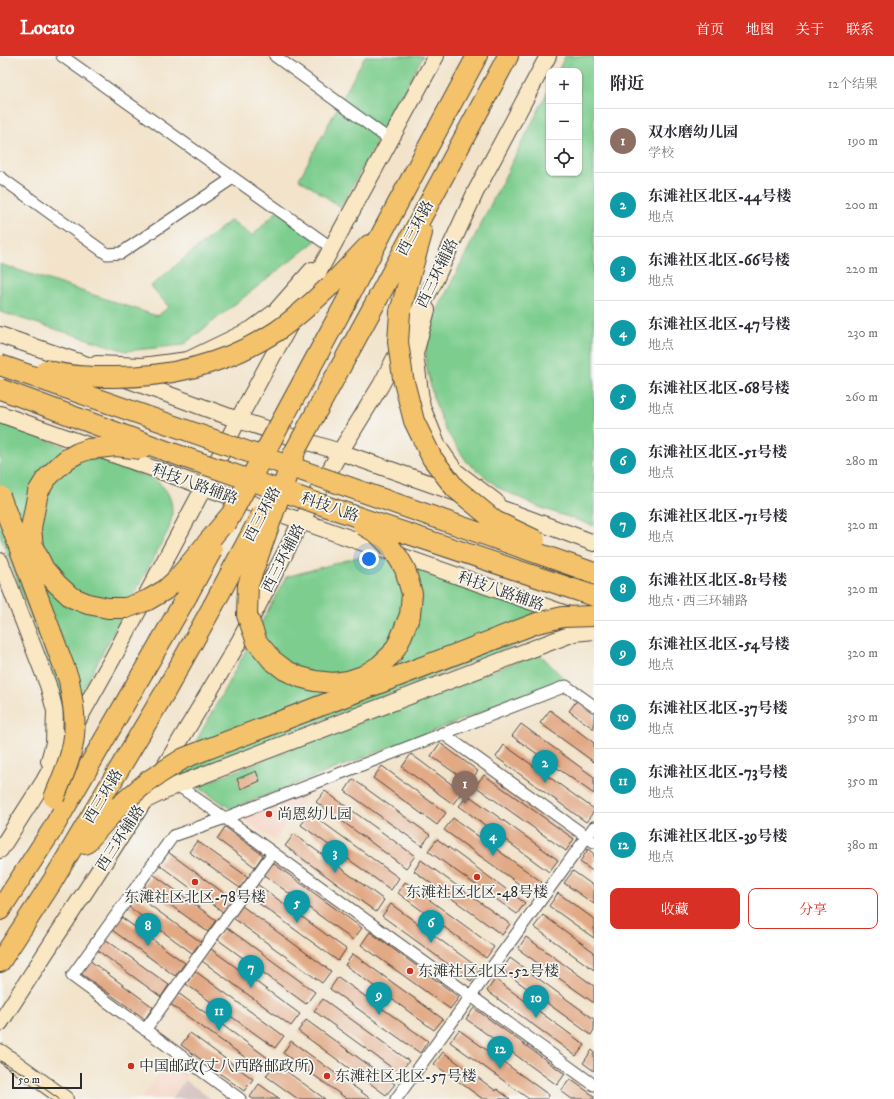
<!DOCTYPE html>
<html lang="zh">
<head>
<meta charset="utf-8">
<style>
  :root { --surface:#fff; --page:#f2f2f3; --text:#2b2b33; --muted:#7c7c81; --line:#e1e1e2; --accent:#d93025 }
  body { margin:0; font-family:"IM FELL DW Pica","Noto Serif SC",serif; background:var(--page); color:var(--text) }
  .controls { position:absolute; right:12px; top:12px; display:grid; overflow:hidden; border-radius:8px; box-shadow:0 1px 3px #0004 }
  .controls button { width:36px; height:36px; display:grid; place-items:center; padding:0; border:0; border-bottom:1px solid var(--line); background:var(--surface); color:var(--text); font:20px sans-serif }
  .scale { position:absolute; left:12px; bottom:10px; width:70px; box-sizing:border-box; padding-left:4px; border:2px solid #2b2b2b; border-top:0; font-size:11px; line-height:14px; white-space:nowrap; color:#2b2b2b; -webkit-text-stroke:3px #f6f6f2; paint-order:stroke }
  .you { position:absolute; left:369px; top:503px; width:14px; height:14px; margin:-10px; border:3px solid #fff; border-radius:50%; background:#1a73e8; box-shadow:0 0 0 6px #1a73e833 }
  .badge { display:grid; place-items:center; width:26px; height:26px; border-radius:50%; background:var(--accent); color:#fff; font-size:13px; font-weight:700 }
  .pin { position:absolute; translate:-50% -33px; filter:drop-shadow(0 1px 2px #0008) }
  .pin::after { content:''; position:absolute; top:21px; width:14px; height:12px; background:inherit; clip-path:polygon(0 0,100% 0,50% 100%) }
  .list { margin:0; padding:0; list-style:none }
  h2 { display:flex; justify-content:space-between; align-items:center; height:52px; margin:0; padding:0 16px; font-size:17px }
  h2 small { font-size:13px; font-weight:400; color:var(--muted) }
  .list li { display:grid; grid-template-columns:26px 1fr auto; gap:12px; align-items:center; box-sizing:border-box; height:64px; padding:0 16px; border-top:1px solid var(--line) }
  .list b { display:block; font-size:15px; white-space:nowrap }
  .list p { margin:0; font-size:13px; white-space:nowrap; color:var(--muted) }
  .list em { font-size:13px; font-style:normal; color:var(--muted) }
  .actions { display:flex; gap:8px; padding:12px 16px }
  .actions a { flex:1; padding:9px 0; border:1px solid var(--accent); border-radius:8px; text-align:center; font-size:14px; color:var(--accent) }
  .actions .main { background:var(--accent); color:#fff }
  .icon { flex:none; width:22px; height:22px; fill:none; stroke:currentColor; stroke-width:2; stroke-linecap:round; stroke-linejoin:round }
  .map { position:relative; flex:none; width:594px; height:1043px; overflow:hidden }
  header { display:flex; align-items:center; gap:24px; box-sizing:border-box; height:56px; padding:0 20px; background:var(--accent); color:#fff }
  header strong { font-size:19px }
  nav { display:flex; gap:22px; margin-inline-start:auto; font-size:14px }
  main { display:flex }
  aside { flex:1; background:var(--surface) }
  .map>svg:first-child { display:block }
</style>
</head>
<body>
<header>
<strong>Locato</strong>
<nav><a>首页</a><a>地图</a><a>关于</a><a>联系</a></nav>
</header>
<main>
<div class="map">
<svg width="594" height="1043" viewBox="0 0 594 1043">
  <rect width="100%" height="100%" fill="#f6f6f2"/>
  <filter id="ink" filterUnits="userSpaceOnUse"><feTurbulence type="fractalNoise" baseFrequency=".025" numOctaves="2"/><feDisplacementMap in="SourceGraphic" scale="8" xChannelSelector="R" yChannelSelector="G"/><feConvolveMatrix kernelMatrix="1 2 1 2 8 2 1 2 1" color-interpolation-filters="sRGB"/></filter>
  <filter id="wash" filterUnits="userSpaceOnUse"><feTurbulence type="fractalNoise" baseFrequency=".012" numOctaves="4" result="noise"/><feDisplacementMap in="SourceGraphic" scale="16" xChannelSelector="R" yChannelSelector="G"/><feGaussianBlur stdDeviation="0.9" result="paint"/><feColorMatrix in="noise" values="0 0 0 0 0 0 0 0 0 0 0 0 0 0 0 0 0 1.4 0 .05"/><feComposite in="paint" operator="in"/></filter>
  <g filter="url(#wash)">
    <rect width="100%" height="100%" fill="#f2e3ca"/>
    <!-- built -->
    <path fill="#f6d2c3" d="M312 732 275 785 242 762 249 754Z
      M172 999 191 1013 170 1043H141Z"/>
    <!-- industrial -->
    <path fill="#d1bfbd" d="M185 1024 211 1043H171Z"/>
    <!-- green -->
    <path fill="#7dcd8e" stroke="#547c5c" d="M365 0H423L341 151 299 123Z
      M565 0H594V470L539 451 499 432 467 406 445 373 433 341 426 309V284L436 257 549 33V117H579V15H558Z
      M277 155 318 183 183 289 126 295 0 256V208L157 260 169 251 151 230 231 164 252 180Z
      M0 366 153 423C173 434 176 455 168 475L65 667H62L60 655 58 635 53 618 0 479Z
      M369 498 543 556 564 570 176 722 286 521Z
      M539 597 565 624 231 753 197 730Z"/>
    <g id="blocks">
      <!-- building -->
      <path fill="#e2a985" d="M578 643 594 654V673L569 655Z
        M550 654 594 687V706L540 667Z
        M521 668 594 721V738L512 680Z
        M440 687 478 715 469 727 431 700Z
        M504 689 594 753V755L586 766 496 701Z
        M411 698 462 736 453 748 402 711Z
        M382 710 446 757 437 769 373 722Z
        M256 715 260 725 241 733 237 723Z
        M484 719 574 783 566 795 475 730Z
        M353 723 430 779 422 790 345 735Z
        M325 735 415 800 406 812 316 746Z
        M468 739 558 804 549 816 459 750Z
        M310 757 399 822 391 834 301 769Z
        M453 762 542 826 533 838 444 774Z
        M225 771 263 799 255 811 217 783Z
        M294 778 384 844 376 856 285 790Z
        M437 783 525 847 517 858 428 795Z
        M197 785 248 821 240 832 189 796Z
        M588 793 594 798V816L580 806Z
        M168 796 232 843 223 856 158 808Z
        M421 804 510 868 502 879 414 815Z
        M273 807 362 872 353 884 264 819Z
        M573 815 594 830V848L564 827Z
        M153 818 216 864 208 876 144 830Z
        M405 826 494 891 486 902 398 837Z
        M257 828 346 893 338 905 249 840Z
        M558 837 594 863V882L549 850Z
        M137 840 201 886 192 897 129 851Z
        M391 848 480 913 471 925 382 860Z
        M242 850 331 915 322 927 233 862Z
        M543 859 594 896V914L534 871Z
        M121 861 185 907 175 920 112 874Z
        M226 871 315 936 306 948 217 883Z
        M370 876 459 941 450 953 361 889Z
        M526 881 594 930V947L518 893Z
        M105 883 169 929 161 941 97 894Z
        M211 893 300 958 291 970 202 905Z
        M353 898 443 963 434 974 345 909Z
        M510 902 594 963V974L591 979 502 914Z
        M89 904 153 951 145 963 80 917Z
        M195 915 284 980 275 992 186 928Z
        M338 921 428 985 420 997 330 933Z
        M495 923 585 989 576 1000 487 935Z
        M178 937 268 1002 260 1012 170 948Z
        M323 943 409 1005 399 1017 314 955Z
        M474 952 565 1018 557 1029 466 963Z
        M306 964 395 1028 386 1039 298 975Z
        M459 974 549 1039 547 1043H529L450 986Z
        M190 977 253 1023 244 1035 181 989Z
        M291 985 371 1043H347L283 997Z
        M592 994 594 996V1015L583 1007Z
        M443 996 496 1035 497 1033 510 1043H483L434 1008Z
        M275 1007 325 1043H298L266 1020Z
        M570 1023 594 1040V1043H572L561 1035Z
        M259 1028 280 1043H253L250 1041Z"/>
    </g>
  </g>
  <g filter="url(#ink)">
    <use href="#blocks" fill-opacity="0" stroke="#494743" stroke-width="1"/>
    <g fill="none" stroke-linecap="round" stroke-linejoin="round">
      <defs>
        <path id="street" d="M62 0 332 192
          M275 0 390 84
          M0 121 107 198 121 197 233 122
          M442 677 594 786
          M177 729 225 762 594 1029
          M145 974 273 797
          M240 1043 72 920 173 780 225 762 566 630 594 650
          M396 1043 594 771"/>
        <path id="secondary" d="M427 254 415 298 422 351 438 390 455 415 496 446
          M0 279 82 307 238 364 340 396 508 455 594 487
          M97 308 142 310 188 304 252 273 275 256 312 214
          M0 358 194 427 204 431 572 560
          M0 505 48 629 55 655 54 687 49 705
          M144 745 177 729 574 577 594 575
          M0 794 44 725 114 600 204 431 238 364 436 0
          M0 967 144 745 240 584 301 466 340 396 381 329 435 224 476 135 548 0
          M0 996 65 1043"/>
        <path id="highway" d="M330 230 369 189
          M378 242 508 0
          M346 246 383 175 477 0
          M400 256 422 177
          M85 788 119 750
          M0 854 52 774 187 540
          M0 906 52 826 165 636 213 550"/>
      </defs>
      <!-- street casing -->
      <use href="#street" stroke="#494743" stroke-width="13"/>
      <!-- secondary casing -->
      <use href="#secondary" stroke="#494743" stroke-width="18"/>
      <!-- highway casing -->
      <use href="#highway" stroke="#494743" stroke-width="22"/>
      <!-- street -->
      <use href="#street" stroke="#fff" stroke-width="11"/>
      <!-- secondary -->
      <use href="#secondary" stroke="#fae7c3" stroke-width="16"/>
      <!-- highway -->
      <use href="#highway" stroke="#f3c26a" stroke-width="20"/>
      <!-- tram -->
      <path stroke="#2b2b2b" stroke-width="1" d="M0 1005 24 1018 59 1043"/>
      <defs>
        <path id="highway-bridge" d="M400 256 398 286 403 322 414 365 432 402 455 432 495 465 535 484
          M0 309 594 517
          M46 314C70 321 91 321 115 321 173 321 228 307 277 275 296 262 313 246 330 230
          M0 333 169 396 328 451 594 540
          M141 393 116 390 89 393 78 397 67 403 57 412 46 423 38 436 31 472 33 491 44 513 57 528 71 541 88 548 108 552H126L148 544 165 534 177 523 233 456
          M295 396 248 529 247 559 257 586 272 604 285 614 300 621 315 625 333 627 348 625 363 620 379 610 392 598 399 586 410 559 412 538 405 513 398 501 388 488 377 477 363 469
          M289 406 378 242
          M0 440 69 624C72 643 76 661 74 680 72 701 62 722 54 742
          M226 468 346 246
          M187 540 212 494
          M213 550 262 458
          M119 750 148 725 184 702 537 567 563 561 594 560"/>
      </defs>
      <!-- highway-bridge casing -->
      <use href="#highway-bridge" stroke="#494743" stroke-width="22" stroke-linecap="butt"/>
      <!-- highway-bridge -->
      <use href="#highway-bridge" stroke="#f3c26a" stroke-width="20"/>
    </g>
  </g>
  <!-- markers -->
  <g fill="#c8321e" stroke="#f6f6f2" stroke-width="1.5">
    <circle cx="269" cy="758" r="4"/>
    <circle cx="477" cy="821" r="4"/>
    <circle cx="195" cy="826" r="4"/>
    <circle cx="410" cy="915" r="4"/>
    <circle cx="131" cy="1010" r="4"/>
    <circle cx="327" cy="1020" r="4"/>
  </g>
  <g text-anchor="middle" stroke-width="3.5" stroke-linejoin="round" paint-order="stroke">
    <!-- street labels -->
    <g font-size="15" fill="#2b2b2b" stroke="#f6f6f2">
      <text transform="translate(415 172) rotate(-62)" y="5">西三环路</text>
      <text transform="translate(437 217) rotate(-64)" y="5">西三环辅路</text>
      <text transform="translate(195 428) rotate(20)" y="5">科技八路辅路</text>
      <text transform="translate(330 451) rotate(19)" y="5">科技八路</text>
      <text transform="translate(262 458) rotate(-62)" y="5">西三环路</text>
      <text transform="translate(283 502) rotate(-63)" y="5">西三环辅路</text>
      <text transform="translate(501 535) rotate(19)" y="5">科技八路辅路</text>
      <text transform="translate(103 740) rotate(-59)" y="5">西三环路</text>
      <text transform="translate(120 782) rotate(-57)" y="5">西三环辅路</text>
    </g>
    <!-- poi labels -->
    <g font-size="15" fill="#2b2b2b" stroke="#f6f6f2" text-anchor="start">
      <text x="277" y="763">尚恩幼儿园</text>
      <text x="477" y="841" text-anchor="middle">东滩社区北区-48号楼</text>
      <text x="195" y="846" text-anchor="middle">东滩社区北区-78号楼</text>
      <text x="418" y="920">东滩社区北区-52号楼</text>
      <text x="139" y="1015">中国邮政(丈八西路邮政所)</text>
      <text x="335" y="1025">东滩社区北区-57号楼</text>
    </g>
  </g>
</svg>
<div class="controls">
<button>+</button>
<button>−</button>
<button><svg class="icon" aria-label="locate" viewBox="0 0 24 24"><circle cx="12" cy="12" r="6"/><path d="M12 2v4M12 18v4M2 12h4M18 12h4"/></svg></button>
</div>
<div class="scale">50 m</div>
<div class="you"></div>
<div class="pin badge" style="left:465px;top:748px;background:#8d6e63">1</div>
<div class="pin badge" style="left:545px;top:727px;background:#0f9aa8">2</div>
<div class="pin badge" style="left:335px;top:817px;background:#0f9aa8">3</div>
<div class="pin badge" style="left:493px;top:800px;background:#0f9aa8">4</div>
<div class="pin badge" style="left:297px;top:867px;background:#0f9aa8">5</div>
<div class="pin badge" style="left:431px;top:887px;background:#0f9aa8">6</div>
<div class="pin badge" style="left:251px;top:932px;background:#0f9aa8">7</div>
<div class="pin badge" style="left:148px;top:890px;background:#0f9aa8">8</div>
<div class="pin badge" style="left:379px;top:959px;background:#0f9aa8">9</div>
<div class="pin badge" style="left:536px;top:962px;background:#0f9aa8">10</div>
<div class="pin badge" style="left:219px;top:975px;background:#0f9aa8">11</div>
<div class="pin badge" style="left:500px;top:1013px;background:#0f9aa8">12</div>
</div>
<aside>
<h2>附近<small>12个结果</small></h2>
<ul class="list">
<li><span class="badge" style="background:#8d6e63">1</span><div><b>双水磨幼儿园</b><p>学校</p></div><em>190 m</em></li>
<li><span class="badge" style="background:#0f9aa8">2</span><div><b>东滩社区北区-44号楼</b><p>地点</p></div><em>200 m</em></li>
<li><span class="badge" style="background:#0f9aa8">3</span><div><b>东滩社区北区-66号楼</b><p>地点</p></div><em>220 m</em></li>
<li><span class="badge" style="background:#0f9aa8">4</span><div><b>东滩社区北区-47号楼</b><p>地点</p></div><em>230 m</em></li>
<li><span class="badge" style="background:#0f9aa8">5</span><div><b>东滩社区北区-68号楼</b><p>地点</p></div><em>260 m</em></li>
<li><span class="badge" style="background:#0f9aa8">6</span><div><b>东滩社区北区-51号楼</b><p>地点</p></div><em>280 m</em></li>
<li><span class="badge" style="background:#0f9aa8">7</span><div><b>东滩社区北区-71号楼</b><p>地点</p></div><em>320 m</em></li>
<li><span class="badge" style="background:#0f9aa8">8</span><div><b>东滩社区北区-81号楼</b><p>地点 · 西三环辅路</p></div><em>320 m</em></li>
<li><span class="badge" style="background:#0f9aa8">9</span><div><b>东滩社区北区-54号楼</b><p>地点</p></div><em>320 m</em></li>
<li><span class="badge" style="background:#0f9aa8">10</span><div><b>东滩社区北区-37号楼</b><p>地点</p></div><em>350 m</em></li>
<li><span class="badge" style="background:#0f9aa8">11</span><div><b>东滩社区北区-73号楼</b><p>地点</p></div><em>350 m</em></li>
<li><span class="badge" style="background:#0f9aa8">12</span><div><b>东滩社区北区-39号楼</b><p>地点</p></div><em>380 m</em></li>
</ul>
<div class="actions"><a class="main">收藏</a><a>分享</a></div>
</aside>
</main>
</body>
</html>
